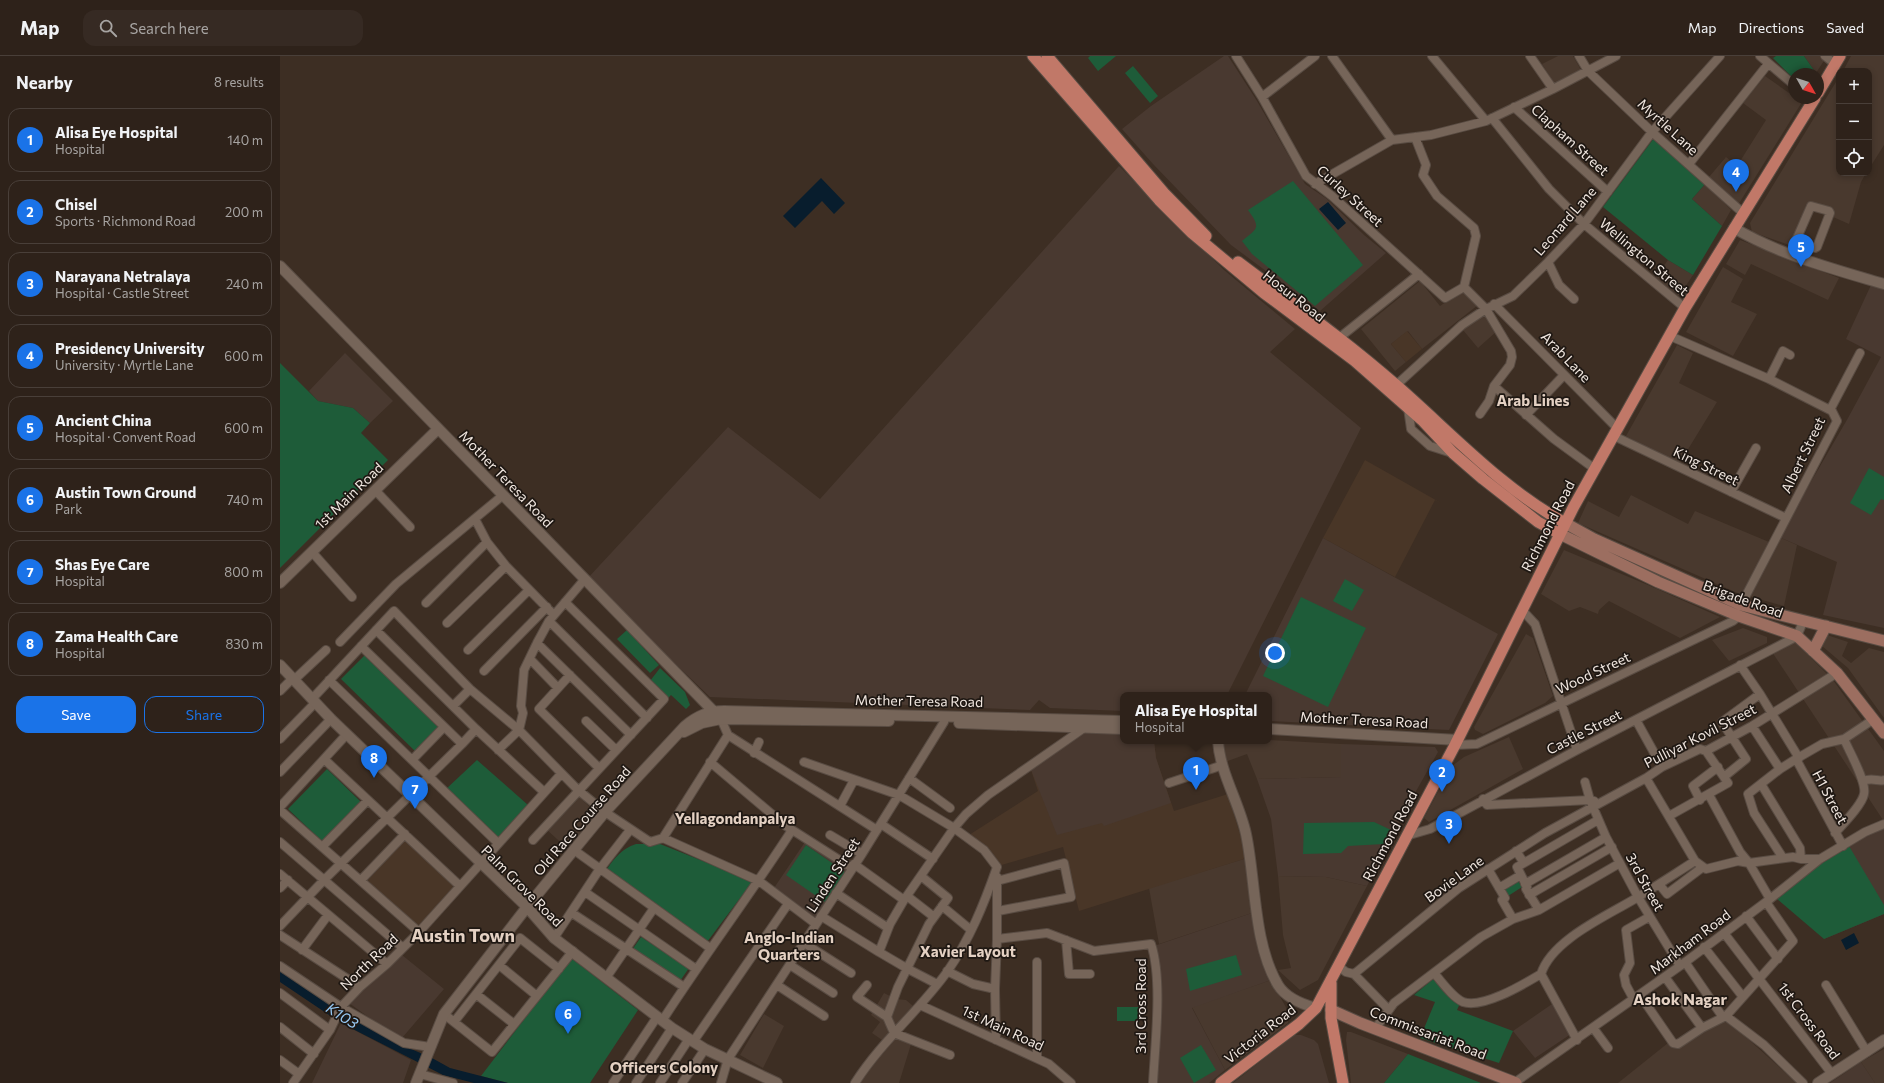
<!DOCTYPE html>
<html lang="en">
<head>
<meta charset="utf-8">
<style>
  :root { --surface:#2e221a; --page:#362a23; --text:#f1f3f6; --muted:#a7a4a2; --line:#493f39; --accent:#1a73e8 }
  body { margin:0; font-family:Commissioner,sans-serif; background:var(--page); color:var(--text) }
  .controls { position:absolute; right:12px; top:12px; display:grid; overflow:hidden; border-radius:8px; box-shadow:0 2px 6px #0003 }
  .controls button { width:36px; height:36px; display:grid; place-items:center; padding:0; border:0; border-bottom:1px solid var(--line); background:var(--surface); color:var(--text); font:20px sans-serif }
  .compass { position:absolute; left:1508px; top:12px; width:36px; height:36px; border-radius:50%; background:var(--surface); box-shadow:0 2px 6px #0003; rotate:129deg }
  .you { position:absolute; left:995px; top:597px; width:14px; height:14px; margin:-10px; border:3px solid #fff; border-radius:50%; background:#1a73e8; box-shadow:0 0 0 6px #1a73e833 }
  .badge { display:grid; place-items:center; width:26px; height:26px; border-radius:50%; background:var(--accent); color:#fff; font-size:13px; font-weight:700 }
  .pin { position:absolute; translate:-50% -33px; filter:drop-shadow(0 1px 2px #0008) }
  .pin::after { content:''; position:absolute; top:21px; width:14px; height:12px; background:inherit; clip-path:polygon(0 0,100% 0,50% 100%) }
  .popup { position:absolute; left:840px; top:636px; width:152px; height:52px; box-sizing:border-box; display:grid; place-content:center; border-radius:8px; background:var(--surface); filter:drop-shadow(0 1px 3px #0005); font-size:13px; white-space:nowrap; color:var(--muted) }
  .popup b { font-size:15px; color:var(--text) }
  .popup::after { content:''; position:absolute; left:50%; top:100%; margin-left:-8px; border:8px solid transparent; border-top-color:var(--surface) }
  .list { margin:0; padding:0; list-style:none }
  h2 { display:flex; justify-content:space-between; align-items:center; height:52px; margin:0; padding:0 16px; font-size:17px }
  h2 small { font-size:13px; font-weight:400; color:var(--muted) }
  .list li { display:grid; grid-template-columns:26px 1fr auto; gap:12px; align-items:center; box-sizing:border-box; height:64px; margin:0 8px 8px; padding:0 8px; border:1px solid var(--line); border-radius:12px }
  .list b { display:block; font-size:15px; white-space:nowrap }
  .list p { margin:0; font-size:13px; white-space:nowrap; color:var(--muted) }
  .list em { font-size:13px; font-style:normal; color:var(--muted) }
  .actions { display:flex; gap:8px; padding:12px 16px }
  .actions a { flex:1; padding:9px 0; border:1px solid var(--accent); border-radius:12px; text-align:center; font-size:14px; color:var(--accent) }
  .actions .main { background:var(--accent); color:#fff }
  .icon { flex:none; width:22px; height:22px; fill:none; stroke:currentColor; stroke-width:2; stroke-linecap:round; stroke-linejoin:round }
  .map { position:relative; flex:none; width:1604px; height:1027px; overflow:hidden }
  header { display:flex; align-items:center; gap:24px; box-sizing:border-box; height:56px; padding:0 20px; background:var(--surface); border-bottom:1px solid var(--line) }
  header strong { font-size:19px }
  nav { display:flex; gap:22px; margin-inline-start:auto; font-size:14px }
  .search { width:280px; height:36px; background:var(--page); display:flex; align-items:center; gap:10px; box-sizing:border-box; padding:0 14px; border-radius:12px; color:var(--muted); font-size:15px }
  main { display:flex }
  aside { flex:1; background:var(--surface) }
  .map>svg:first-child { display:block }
</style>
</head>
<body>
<header>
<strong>Map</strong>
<div class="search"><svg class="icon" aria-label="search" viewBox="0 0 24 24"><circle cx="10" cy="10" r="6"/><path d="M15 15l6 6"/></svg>Search here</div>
<nav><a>Map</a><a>Directions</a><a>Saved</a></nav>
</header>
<main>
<aside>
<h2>Nearby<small>8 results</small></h2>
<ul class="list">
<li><span class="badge">1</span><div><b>Alisa Eye Hospital</b><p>Hospital</p></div><em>140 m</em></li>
<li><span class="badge">2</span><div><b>Chisel</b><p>Sports · Richmond Road</p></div><em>200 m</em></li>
<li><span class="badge">3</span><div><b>Narayana Netralaya</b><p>Hospital · Castle Street</p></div><em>240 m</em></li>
<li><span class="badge">4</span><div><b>Presidency University</b><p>University · Myrtle Lane</p></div><em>600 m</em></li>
<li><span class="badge">5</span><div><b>Ancient China</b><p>Hospital · Convent Road</p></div><em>600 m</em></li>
<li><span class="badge">6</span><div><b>Austin Town Ground</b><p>Park</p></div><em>740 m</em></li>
<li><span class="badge">7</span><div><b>Shas Eye Care</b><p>Hospital</p></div><em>800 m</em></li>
<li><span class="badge">8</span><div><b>Zama Health Care</b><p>Hospital</p></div><em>830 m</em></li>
</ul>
<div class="actions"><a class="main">Save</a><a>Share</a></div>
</aside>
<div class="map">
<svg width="1604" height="1027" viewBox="0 0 1604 1027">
  <rect width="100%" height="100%" fill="#3d2e23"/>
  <!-- commercial -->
  <path fill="#49392e" d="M1278 0H1293L1301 14 1275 28 1262 8Z
    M1524 0H1547L1536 17Z
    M1571 0H1604V89L1589 113V15H1563Z
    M1485 20 1522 46 1458 149 1429 121 1446 101 1457 110 1486 64 1463 47Z
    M1559 21V117H1586L1581 126 1569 168 1526 149 1512 190 1472 176 1470 167Z
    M1426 127 1451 154 1442 170 1412 143Z
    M1460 184 1559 222 1548 244 1471 208 1465 219 1446 208Z
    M1388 204 1413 219 1399 240 1375 222Z
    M1443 211 1463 223 1451 246 1477 258 1453 300 1406 276Z
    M1140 225 1160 250 1185 233 1198 249 1142 293 1128 275 1111 288 1126 306 1115 315 1081 273Z
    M1204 256 1217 275 1198 292 1183 274Z
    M1397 289 1413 297 1399 327 1437 346 1399 408 1346 380Z
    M1351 439 1408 468 1415 455 1489 486 1462 539 1298 467 1308 445 1339 461Z
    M1499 481 1517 489 1504 550 1468 540Z
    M1284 494 1368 529 1440 561 1400 582 1329 545 1319 554 1318 558 1300 551 1289 555 1261 538Z
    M1463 572 1487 581V587L1449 605 1432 584Z
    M1246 578 1253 582 1273 640 1265 647 1203 678 1195 674 1194 671Z
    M1547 579 1568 586 1562 600 1571 607 1589 592 1604 596V662L1568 612 1542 590Z
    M1514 585 1553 624 1604 695V764H1603L1492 596Z
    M1229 681 1243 713 1149 766 1144 762 1172 710 1184 701Z
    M989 684 1061 688 1062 721 977 723 967 698 945 706 940 685Z
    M298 740 317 758 287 792 267 774Z
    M967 802 972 857 879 888 869 832Z
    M998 820 1046 821 1087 830 1038 924 1020 934 998 914 1011 912 1003 879Z
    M991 924 1009 957 1008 967 945 1014 912 951Z
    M604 937 616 943 626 944 639 955 620 979 632 985 619 1027H577L605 986 592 977 600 966 591 959Z
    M484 958 504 970 483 1012 460 999Z
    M1447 964 1517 1027H1338L1388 987 1397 992 1435 966Z
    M1067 976H1071L1128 998 1104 1027H1071L1066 984Z
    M1604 993V1027H1595L1581 1006Z"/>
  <!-- built -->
  <path fill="#493627" d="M1127 275 1142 293 1126 306 1111 288Z
    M1085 404 1161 447 1155 444 1115 521 1043 482Z
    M843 685H874L876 702 894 755 948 738 967 802 799 855 783 791 718 810 689 779 758 735 751 714Z
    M126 783 176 829 138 872 87 825Z"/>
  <!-- education -->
  <path fill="#493930" d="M944 0H948L977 45 1025 128 1047 143 1084 179 1106 197 1040 255 951 189 873 108 842 73 871 50Z
    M839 110 944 214 1015 273 990 296 1081 372 947 639H843V655L770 652 759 644 750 654 430 641 307 523 448 371 540 443Z
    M1591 229 1604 233V572L1543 559 1557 506 1499 481 1568 362 1601 301 1566 283Z
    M65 297 113 345 90 367 73 352 38 345 29 335Z
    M1043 482 1218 578 1169 674 989 665V639H965Z
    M808 675 843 677V685H874L876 702 891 747 824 770 822 767 777 779 751 714Z
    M1061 688 1155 691 1158 696 1121 762 1087 830 1046 821 998 820 991 763 977 723 1061 721Z
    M1604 772V858L1544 883 1539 809 1587 779Z
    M525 786 568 813 536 862 494 832Z
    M972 857 991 924 912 952 945 1014 929 1027H876L879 920 878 899 874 890Z
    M122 899 164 933 122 982 102 971 69 947Z
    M1275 946 1291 978 1255 1002 1233 975Z
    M61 967 131 1004 123 1027H32Z
    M1014 979H1021L1034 984 1038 988 1049 1027H953Z
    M1581 1006 1595 1027H1550Z"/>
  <!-- green -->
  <path fill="#1e5c39" d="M810 0H836L818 15 808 2Z
    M1496 0H1524L1536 17 1514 18V23L1493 2Z
    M853 10 878 40 870 47 845 17Z
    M1374 82 1426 127 1412 143 1442 170 1413 219 1388 204 1323 151Z
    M1013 125 1083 209 1035 250 972 198 962 185C978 172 981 172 968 154Z
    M0 307 38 345 73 352 90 367 81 377 108 404 0 512Z
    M1589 412 1604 421V444L1601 443 1591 459 1570 447Z
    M1065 523 1084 534 1072 555 1053 545Z
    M1021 541 1086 572 1048 651 983 620Z
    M347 574 379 609 370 617 337 583Z
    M86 598 161 670 136 696 61 623Z
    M380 612 405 636 410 649 406 653 391 639 388 642 370 625Z
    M197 704 248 749 218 783 165 734Z
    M47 713 81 746 43 786 8 753Z
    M1094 766 1111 774 1104 788 1068 790 1061 797 1023 798 1024 767Z
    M356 788H380L473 825 427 886 326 814C335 802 341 793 356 788Z
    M526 789 565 816 545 846 506 819Z
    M1569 790 1604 849V858L1544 883 1497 843 1539 809Z
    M1236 822 1242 831 1225 842 1219 832Z
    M361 881 409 912 400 925 352 894Z
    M956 899 962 919 910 935 906 913Z
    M291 902 358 954 310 1027H228L201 1020Z
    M1158 919 1181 945 1177 954 1233 975 1219 1007 1140 982 1155 946 1134 939Z
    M837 951H860V965H837Z
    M921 989 936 1014 914 1027 900 1002Z
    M1128 998 1201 1027H1104Z"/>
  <!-- water -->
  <path fill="#081d2d" d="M541 122 565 147 554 158 542 145 515 172 503 160Z
    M1048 146 1066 167 1058 174 1039 153Z
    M1574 877 1579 887 1566 894 1561 884Z
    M0 913 108 983 152 1002 170 1012 228 1027H194L163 1019 61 967 0 926Z"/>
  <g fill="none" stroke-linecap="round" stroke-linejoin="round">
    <defs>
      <path id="minor" d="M956 0 982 41 1026 120 1052 140 1165 242 1184 231
        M1052 0 1112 84
        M1152 0 1206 65
        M1250 0 1273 33
        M1299 0 1308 15 1372 76 1463 157
        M1480 0 1514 29
        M1545 0 1555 8
        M982 41 1035 0
        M1234 51 1328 136
        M1212 62 1269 133 1304 168 1405 252
        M1135 81 1146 109 1143 119 1157 140 1194 172 1196 180 1184 231
        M1409 108 1488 8
        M1035 128 1112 84 1151 79 1206 65 1273 33 1336 0
        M1510 198 1531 150 1549 155 1550 157 1537 191 1535 192 1515 187
        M1268 206 1279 229 1294 243
        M1184 231 1206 253 1231 295 1232 301 1230 309 1214 330 1209 345 1200 358
        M1214 248 1338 373
        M1390 280 1489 323 1552 355 1557 365 1461 549
        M1059 282 1139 218
        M1489 323 1503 295 1510 299
        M1214 330 1274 383 1315 413
        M1112 333 1182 269 1206 253 1233 240 1268 206 1304 168 1372 76 1440 0
        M1128 352 1131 373 1150 390 1172 397
        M1550 354 1580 297
        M1246 359 1284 319
        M1334 380 1506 462
        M95 434 130 471
        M1451 436 1476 392
        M195 463 207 486
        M32 496 72 541
        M146 547 207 486 226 510 274 559
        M1242 554 1255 568 1297 694
        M269 565 367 662
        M167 567 226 510
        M96 574 196 673 264 736
        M60 586 116 528 222 440
        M257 587 351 679
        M81 590 182 688
        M188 594 249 534
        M250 603 278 632
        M1460 609 1480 638 1519 702
        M204 615 267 551
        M290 619 259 653 319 712
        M15 623 46 594
        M49 624 218 787
        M0 635 13 622
        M32 643 114 555 190 633 239 674 298 734 325 756 370 786 383 782 479 825 536 868
        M173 650 190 633
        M441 663 448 679 597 774
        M1356 664 1382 711
        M306 665 336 694
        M1472 670 1500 713
        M0 683 35 647
        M1175 689 1197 688 1453 565 1459 560
        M218 694 239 674 243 657 241 650 244 614 257 587 269 565 304 524
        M474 697 479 686
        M44 703 180 830
        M133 703 164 671
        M1516 703 1563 790
        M430 706 506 770 572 812
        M524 706 619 739 674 772 704 794 717 811C704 848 690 883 667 916 639 955 601 986 575 1027
        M0 716 51 663
        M1445 720 1466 703 1442 666 1480 638
        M629 722 670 752
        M1366 722 1415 805
        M1583 725C1593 721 1598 726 1604 724
        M1305 726 1310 744 1314 745
        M889 727 943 709
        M1481 728 1520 792 1521 803
        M1429 739 1460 796 1469 807 1490 843
        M1203 743 1207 749 1310 744 1326 781 1358 841 1400 910
        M1420 744 1413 730 1438 711
        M560 750 574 724
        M0 751 67 678
        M0 754 139 876
        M1389 760 1448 727 1426 695
        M601 768 653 803
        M1555 777C1563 768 1582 749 1584 738 1587 726 1569 695 1564 683
        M550 779 582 798
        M1126 780 1150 773 1297 694 1512 583 1517 580 1523 566
        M383 782 448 679
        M253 784 384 643 285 546
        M0 786 123 892
        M43 790 88 744
        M294 794 430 892
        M1236 795 1244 807 1237 811 1247 831 1246 833 1259 854
        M1503 802 1474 757 1468 738 1500 713 1516 703 1542 688 1564 683 1594 663
        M1244 807 1318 764
        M574 808 624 844
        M1208 813 1225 842 1222 844 1233 863
        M0 818 107 908
        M641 820 668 842 649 868 618 931 607 961 614 977 670 999
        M81 824 125 778
        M717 825 784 807 791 841 718 855
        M1245 828 1326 781
        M1379 828 1387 838 1423 811
        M0 832 8 824
        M1219 832 1241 819
        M305 836 416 913
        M556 837 608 872
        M1249 839 1332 791
        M627 840 654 861
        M662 850 691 874
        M292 857 404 931
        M541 860 599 896
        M1466 860 1498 903
        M0 870 44 824 182 688 196 673
        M1444 877 1552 1018
        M0 879 80 931
        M274 882 319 814 350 774
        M717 883 767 877 814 895 871 888C883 924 875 988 873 1027
        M786 884 789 918H810
        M524 887 571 917
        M1424 891 1463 941
        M22 894 48 859
        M1405 906 1442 960
        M219 909 257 940
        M510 909 553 937
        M0 910 61 951 124 987 150 991
        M1058 910 1066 916 1074 918 1179 832 1265 777 1366 722 1382 711 1420 693 1426 695 1472 670 1557 617
        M667 915 693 928 715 933
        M1154 917C1162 926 1172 941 1183 946 1203 953 1244 928 1261 918L1297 984
        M1074 918 1109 954
        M1261 918C1272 883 1329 859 1358 841 1378 829 1396 817 1415 805L1426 813 1458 805 1469 807 1513 801 1521 803H1540
        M1385 921 1422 972
        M326 922 374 852
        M657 928 628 913 599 896 610 868 624 844 674 772 686 758 708 739 804 672
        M497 929 544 960
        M587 929 577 941 607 961
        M1546 929 1587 996
        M0 937 50 974
        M196 938 234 968
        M1360 939 1393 987 1398 988 1422 972 1446 960
        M1353 942 1346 929 1344 919 1350 907 1346 874 1369 861
        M640 949 769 1008 791 1027
        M164 958 212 996 293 895
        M1446 960 1513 885 1486 846
        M1446 960 1484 989 1523 1027
        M382 965C424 900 470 839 512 774
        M174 966 240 882 279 913
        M0 971 34 998
        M1095 973 1114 947 1201 881 1233 863 1259 854 1340 807
        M1314 973 1328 992
        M716 984 715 933 717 883V821
        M413 986 508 848
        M757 1002V906
        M0 1004 19 1018
        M140 1018 173 1027
        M13 1027 50 974 61 951 80 931 107 908 139 876 281 718
        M333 1027 377 961
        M356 1027 392 972
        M380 1027 409 983
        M402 1027 425 993
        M441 1027 448 1003 582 798 664 666 665 660
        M1234 1027 1400 910 1490 843 1540 803 1585 776 1604 768"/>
      <path id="tertiary" d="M1454 172C1500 199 1553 213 1604 228
        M0 210 441 663
        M0 527 158 373
        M0 609 51 663 247 851 274 882 392 972 425 993 497 1027
        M679 667 843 673
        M989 673 1178 684
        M404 676 422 667 441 663 609 665
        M938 685C940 717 959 746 966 778 976 825 973 887 998 929 1006 942 1021 948 1036 952
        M136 1027 164 958 247 851 325 756 405 670C417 660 428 655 444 655L843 665
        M1538 1027 1604 984"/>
      <path id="secondary" d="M1285 467 1314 483 1461 549 1604 585
        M1280 478 1378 526 1459 560 1517 580 1557 617 1604 677
        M1533 595 1546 570
        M1051 954 1080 967 1236 1027"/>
      <path id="primary" d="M753 0 879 144 912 177 984 237 1075 305 1142 364 1173 397 1203 423 1258 466 1280 478
        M767 0 884 137 926 180
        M1538 37 1560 0
        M958 206C1011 246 1066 285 1116 329 1171 377 1221 432 1285 467
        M1051 927V962L1063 1027
        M941 1027 1019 968 1036 952 1175 689 1293 452 1405 252 1535 42"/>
    </defs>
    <!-- minor casing -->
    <use href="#minor" stroke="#594c43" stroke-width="10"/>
    <!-- tertiary casing -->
    <use href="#tertiary" stroke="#594c43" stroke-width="12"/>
    <!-- secondary casing -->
    <use href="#secondary" stroke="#594c43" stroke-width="13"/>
    <!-- primary casing -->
    <use href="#primary" stroke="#594c43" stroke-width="13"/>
    <!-- minor -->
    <use href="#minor" stroke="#766559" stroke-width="8"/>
    <!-- tertiary -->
    <use href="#tertiary" stroke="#766559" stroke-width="10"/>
    <!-- secondary -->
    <use href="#secondary" stroke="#9c6e60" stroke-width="11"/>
    <!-- primary -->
    <use href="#primary" stroke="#c17868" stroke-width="11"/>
  </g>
  <g text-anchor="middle" stroke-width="3.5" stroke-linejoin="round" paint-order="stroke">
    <!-- street labels -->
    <g font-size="14" fill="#f1e7e0" stroke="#1f1813">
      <text transform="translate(1388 71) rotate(42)" y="5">Myrtle Lane</text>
      <text transform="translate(1290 84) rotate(42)" y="5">Clapham Street</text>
      <text transform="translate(1070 140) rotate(42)" y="5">Curley Street</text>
      <text transform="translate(1285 165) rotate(-49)" y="5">Leonard Lane</text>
      <text transform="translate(1364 201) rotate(40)" y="5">Wellington Street</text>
      <text transform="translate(1014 240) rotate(38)" y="5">Hosur Road</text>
      <text transform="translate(1286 301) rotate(46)" y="5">Arab Lane</text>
      <text transform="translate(1523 399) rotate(-64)" y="5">Albert Street</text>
      <text transform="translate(1426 410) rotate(26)" y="5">King Street</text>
      <text transform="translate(226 423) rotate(46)" y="5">Mother Teresa Road</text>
      <text transform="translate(69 440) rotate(-44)" y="5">1st Main Road</text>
      <text transform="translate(1268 470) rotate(-63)" y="5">Richmond Road</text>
      <text transform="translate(1463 543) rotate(20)" y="5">Brigade Road</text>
      <text transform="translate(1313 617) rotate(-25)" y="5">Wood Street</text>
      <text transform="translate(639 645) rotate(1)" y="5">Mother Teresa Road</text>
      <text transform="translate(1084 664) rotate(3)" y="5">Mother Teresa Road</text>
      <text transform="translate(1304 676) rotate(-27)" y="5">Castle Street</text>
      <text transform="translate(1420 680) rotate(-27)" y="5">Pulliyar Kovil Street</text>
      <text transform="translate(1550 741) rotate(62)" y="5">H1 Street</text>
      <text transform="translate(302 765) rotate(-49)" y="5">Old Race Course Road</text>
      <text transform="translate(1110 780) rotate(-62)" y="5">Richmond Road</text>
      <text transform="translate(553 819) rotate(-57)" y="5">Linden Street</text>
      <text transform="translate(1174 823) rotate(-36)" y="5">Bovie Lane</text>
      <text transform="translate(1365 826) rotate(61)" y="5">3rd Street</text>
      <text transform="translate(242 830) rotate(45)" y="5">Palm Grove Road</text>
      <text transform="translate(1410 886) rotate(-37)" y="5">Markham Road</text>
      <text transform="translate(89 906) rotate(-44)" y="5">North Road</text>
      <text transform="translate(861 950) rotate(-90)" y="5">3rd Cross Road</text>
      <text transform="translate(1529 965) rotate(53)" y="5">1st Cross Road</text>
      <text transform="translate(723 972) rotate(25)" y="5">1st Main Road</text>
      <text transform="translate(1148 977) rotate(21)" y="5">Commissariat Road</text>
      <text transform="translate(980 978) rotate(-38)" y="5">Victoria Road</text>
    </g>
    <!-- neighbourhood labels -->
    <g font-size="15" font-weight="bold" fill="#e4d1c3" stroke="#1f1813">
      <text x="1253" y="350">Arab Lines</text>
      <text x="455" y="768">Yellagondanpalya</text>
      <text x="509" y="887">Anglo-Indian<tspan x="509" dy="17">Quarters</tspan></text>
      <text x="688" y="901">Xavier Layout</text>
      <text x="384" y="1017">Officers Colony</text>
    </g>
    <!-- water labels -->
    <g font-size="15" font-style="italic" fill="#95c7f2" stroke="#1f1813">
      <text transform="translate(62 960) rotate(32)" y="5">K103</text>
    </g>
    <!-- quarter labels -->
    <g font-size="16" font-weight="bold" fill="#e4d1c3" stroke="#1f1813">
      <text x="1400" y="949">Ashok Nagar</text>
    </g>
    <!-- district labels -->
    <g font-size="18" font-weight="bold" fill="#e4d1c3" stroke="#1f1813">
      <text x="183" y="886">Austin Town</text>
    </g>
  </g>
</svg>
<div class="controls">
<button>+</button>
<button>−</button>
<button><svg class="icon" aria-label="locate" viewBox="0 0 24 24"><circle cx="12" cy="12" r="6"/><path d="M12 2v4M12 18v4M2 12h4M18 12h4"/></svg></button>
</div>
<svg class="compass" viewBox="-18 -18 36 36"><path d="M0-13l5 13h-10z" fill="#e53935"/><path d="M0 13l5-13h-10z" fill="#a7a4a2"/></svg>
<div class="you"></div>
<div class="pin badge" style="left:916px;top:734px">1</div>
<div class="popup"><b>Alisa Eye Hospital</b>Hospital</div>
<div class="pin badge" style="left:1162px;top:736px">2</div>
<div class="pin badge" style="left:1169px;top:788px">3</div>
<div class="pin badge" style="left:1456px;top:136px">4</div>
<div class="pin badge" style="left:1521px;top:211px">5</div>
<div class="pin badge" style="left:288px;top:978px">6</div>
<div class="pin badge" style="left:135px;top:753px">7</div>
<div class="pin badge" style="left:94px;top:722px">8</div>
</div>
</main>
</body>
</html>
